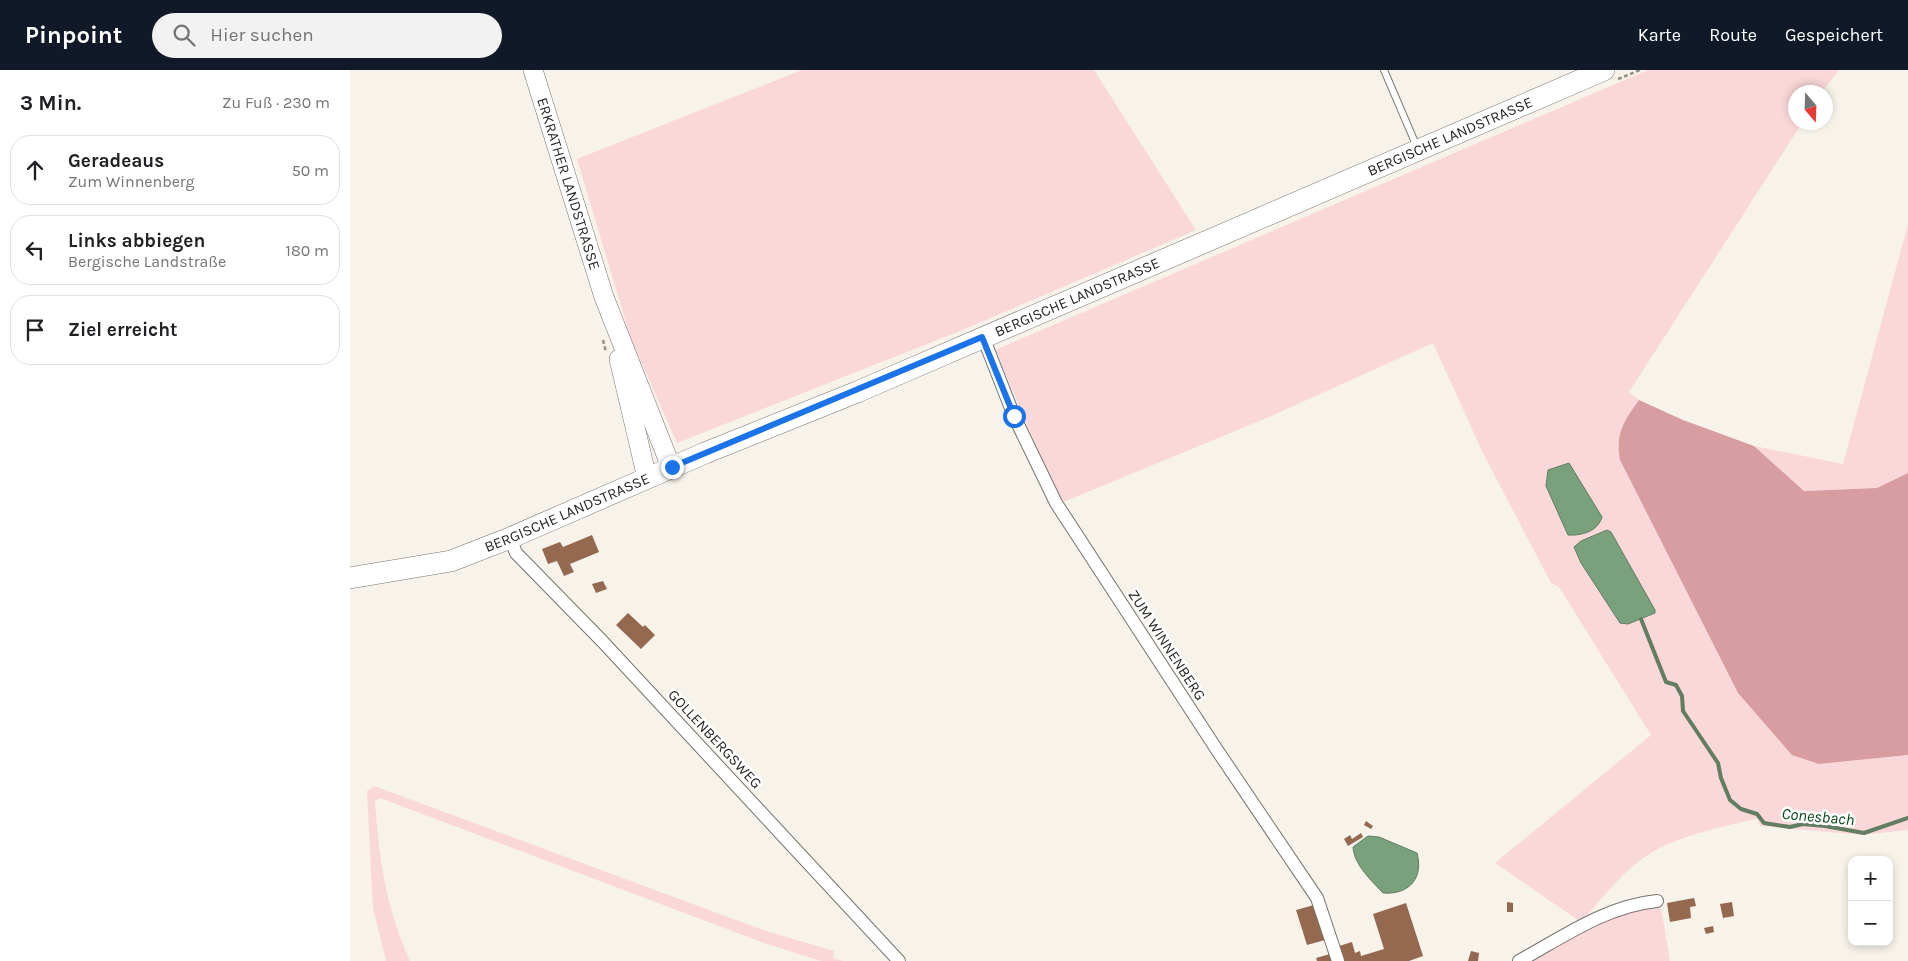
<!DOCTYPE html>
<html lang="de">
<head>
<meta charset="utf-8">
<style>
  :root { --surface:#fff; --page:#f2f2f2; --text:#202124; --muted:#757577; --line:#e0e0e0; --accent:#111827 }
  body { margin:0; font-family:Karla,sans-serif; background:var(--page); color:var(--text) }
  .controls { position:absolute; right:15px; bottom:15px; display:grid; overflow:hidden; border-radius:10px; box-shadow:0 2px 8px #0003 }
  .controls button { width:45px; height:45px; display:grid; place-items:center; padding:0; border:0; border-bottom:1px solid var(--line); background:var(--surface); color:var(--text); font:25px sans-serif }
  .compass { position:absolute; left:1438px; top:15px; width:45px; height:45px; border-radius:50%; background:var(--surface); box-shadow:0 2px 8px #0003; rotate:161deg }
  .stop { position:absolute; width:15px; height:15px; margin:-11px; border:4px solid #1a73e8; border-radius:50%; background:#fff }
  .stop.end { background:#1a73e8; border-color:#fff; box-shadow:0 1px 5px #0008 }
  .list { margin:0; padding:0; list-style:none }
  h2 { display:flex; justify-content:space-between; align-items:center; height:65px; margin:0; padding:0 20px; font-size:21px }
  h2 small { font-size:16px; font-weight:400; color:var(--muted) }
  .list li { display:grid; grid-template-columns:32px 1fr auto; gap:15px; align-items:center; box-sizing:border-box; height:70px; margin:0 10px 10px; padding:0 10px; border:1px solid var(--line); border-radius:20px }
  .list b { display:block; font-size:19px; white-space:nowrap }
  .list p { margin:0; font-size:16px; white-space:nowrap; color:var(--muted) }
  .list em { font-size:16px; font-style:normal; color:var(--muted) }
  .icon { flex:none; width:28px; height:28px; fill:none; stroke:currentColor; stroke-width:2; stroke-linecap:round; stroke-linejoin:round }
  .map { position:relative; flex:none; width:1558px; height:891px; overflow:hidden }
  header { display:flex; align-items:center; gap:30px; box-sizing:border-box; height:70px; padding:0 25px; background:var(--accent); color:#fff }
  header strong { font-size:24px }
  nav { display:flex; gap:28px; margin-inline-start:auto; font-size:18px }
  .search { width:350px; height:45px; background:var(--page); display:flex; align-items:center; gap:12px; box-sizing:border-box; padding:0 18px; border-radius:28px; color:var(--muted); font-size:19px }
  main { display:flex }
  aside { flex:1; background:var(--surface) }
  .map>svg:first-child { display:block }
</style>
</head>
<body>
<header>
<strong>Pinpoint</strong>
<div class="search"><svg class="icon" aria-label="search" viewBox="0 0 24 24"><circle cx="10" cy="10" r="6"/><path d="M15 15l6 6"/></svg>Hier suchen</div>
<nav><a>Karte</a><a>Route</a><a>Gespeichert</a></nav>
</header>
<main>
<aside>
<h2>3 Min.<small>Zu Fuß · 230 m</small></h2>
<ul class="list">
<li><svg class="icon" aria-label="ahead" viewBox="0 0 24 24"><path d="M12 20V5M6 11l6-6 6 6"/></svg><div><b>Geradeaus</b><p>Zum Winnenberg</p></div><em>50 m</em></li>
<li><svg class="icon" aria-label="left" viewBox="0 0 24 24"><path d="M17 20v-9H6M10 6l-5 5 5 5"/></svg><div><b>Links abbiegen</b><p>Bergische Landstraße</p></div><em>180 m</em></li>
<li><svg class="icon" aria-label="arrive" viewBox="0 0 24 24"><path d="M6 21V4h12l-3 4 3 4H6"/></svg><div><b>Ziel erreicht</b></div></li>
</ul>
</aside>
<div class="map">
<svg width="1558" height="891" viewBox="0 0 1558 891">
  <rect width="100%" height="100%" fill="#f7f2ea"/>
  <!-- green -->
  <path fill="#fad8d9" d="M452 0H744L846 160 610 261 327 373 281 269 227 89Z
    M1298 0H1489L1472 22H1446V52L1452 53 1279 322 1289 330C1274 351 1265 363 1270 390L1388 623 1469 694 1558 685V760L1512 765 1410 756 1407 749C1370 757 1320 767 1289 791 1267 808 1250 831 1231 852L1145 793 1301 665 1209 517 1201 513 1133 383 1083 273 919 347 711 433 645 280Z
    M1558 154V403L1527 418 1454 421 1404 376 1493 394Z
    M24 716 413 860 484 881 483 888 493 891H471L414 873 30 728 25 731C29 790 36 837 60 891H36L23 838 17 721Z
    M1310 832 1320 891H1173L1229 859Z"/>
  <!-- forest -->
  <path fill="#d79da0" d="M1289 330 1333 350 1404 376 1454 421 1527 418 1558 403V685L1469 694 1442 685 1388 623 1270 390C1265 363 1274 351 1289 330Z"/>
  <!-- water -->
  <path fill="#79a17c" stroke="#617d62" d="M1219 393 1252 447C1248 461 1232 466 1218 465L1196 416 1198 400Z
    M1257 460 1261 462 1305 540V543L1278 554 1270 553 1231 493 1224 477 1231 471Z
    M1018 766 1029 767 1067 783C1074 808 1059 825 1033 823 1022 811 1004 795 1003 777Z"/>
  <g fill="none" stroke-linecap="round" stroke-linejoin="round">
    <!-- stream -->
    <path stroke="#617d62" stroke-width="4" d="M1291 549 1316 612 1326 615 1332 626 1333 641 1368 693 1371 708 1380 730 1391 739 1407 744 1414 753 1440 757 1453 754 1475 756 1514 763 1558 748"/>
  </g>
  <!-- building -->
  <path fill="#956850" d="M242 465 249 482 220 494 224 502 214 506 207 491 198 494 192 479 210 472 213 477Z
    M253 511 257 519 246 523 242 514Z
    M278 543 293 557 295 555 305 565 291 579 266 555Z
    M1016 751 1023 756 1021 759 1014 755Z
    M1011 763 1013 767 998 776 994 769 1000 765 1002 769Z
    M1344 828 1346 836 1340 837 1341 848 1320 852 1317 833Z
    M1157 832 1163 833V842H1157Z
    M1382 832 1384 846 1373 848 1370 834Z
    M1056 833 1073 886 1059 891H994L989 876 1002 872 1005 883 1010 881 1011 886 1034 879 1023 844Z
    M964 835 975 870 957 875 946 840Z
    M1363 856 1364 862 1356 864 1354 858Z
    M1121 881 1129 883 1128 891H1118Z
    M980 884 982 891H967L966 888Z"/>
  <g fill="none" stroke-linecap="round" stroke-linejoin="round">
    <defs>
      <path id="lane" d="M1034 0 1067 77"/>
      <path id="street" d="M633 267 664 346 706 433 867 680 967 828 988 891
        M160 468 166 483 253 572 549 891
        M1169 891C1213 867 1256 836 1307 831"/>
      <g id="secondary">
        <path id="s1" d="M183 0 254 227 321 397"/>
        <path d="M269 289 297 408"/>
      </g>
      <g id="primary">
        <path id="s2" d="M0 508 101 491 160 468 355 383 507 322 1254 0"/>
      </g>
    </defs>
    <!-- lane casing -->
    <use href="#lane" stroke="#78746d" stroke-width="8"/>
    <!-- street casing -->
    <use href="#street" stroke="#78746d" stroke-width="14"/>
    <!-- secondary casing -->
    <use href="#secondary" stroke="#78746d" stroke-width="20"/>
    <!-- primary casing -->
    <use href="#primary" stroke="#78746d" stroke-width="22"/>
    <!-- path -->
    <path stroke="#94908a" stroke-width="2.5" stroke-dasharray="4 2.5" stroke-linecap="butt" d="M1268 9 1290 0
      M253 270 256 282"/>
    <!-- lane -->
    <use href="#lane" stroke="#fff" stroke-width="6"/>
    <!-- street -->
    <use href="#street" stroke="#fff" stroke-width="12"/>
    <!-- secondary -->
    <use href="#secondary" stroke="#fff" stroke-width="19"/>
    <!-- primary -->
    <use href="#primary" stroke="#fff" stroke-width="21"/>
  </g>
  <g fill="none" stroke-linecap="round" stroke-linejoin="round">
    <!-- route -->
    <path stroke="#1a73e8" stroke-width="6" d="M322 397 632 267 664 346"/>
  </g>
  <g text-anchor="middle" stroke-width="5" stroke-linejoin="round" paint-order="stroke">
    <!-- street labels -->
    <g font-size="15" fill="#2a2825" stroke="#fff">
      <text dy="5" stroke="none"><textPath href="#s2" startOffset="1188">BERGISCHE LANDSTRASSE</textPath></text>
      <text dy="5" stroke="none"><textPath href="#s1" startOffset="119">ERKRATHER LANDSTRASSE</textPath></text>
      <text dy="5" stroke="none"><textPath href="#s2" startOffset="782">BERGISCHE LANDSTRASSE</textPath></text>
      <text dy="5" stroke="none"><textPath href="#s2" startOffset="228">BERGISCHE LANDSTRASSE</textPath></text>
      <text transform="translate(817 575) rotate(57)" y="5">ZUM WINNENBERG</text>
      <text transform="translate(365 669) rotate(47)" y="5">GOLLENBERGSWEG</text>
    </g>
    <!-- water labels -->
    <g font-size="16" font-style="italic" fill="#074717" stroke="#fff">
      <text transform="translate(1468 746) rotate(5)" y="6">Conesbach</text>
    </g>
  </g>
</svg>
<div class="controls">
<button>+</button>
<button>−</button>
</div>
<svg class="compass" viewBox="-18 -18 36 36"><path d="M0-13l5 13h-10z" fill="#e53935"/><path d="M0 13l5-13h-10z" fill="#757577"/></svg>
<div class="stop" style="left:664px;top:346px"></div>
<div class="stop end" style="left:322px;top:397px"></div>
</div>
</main>
</body>
</html>
